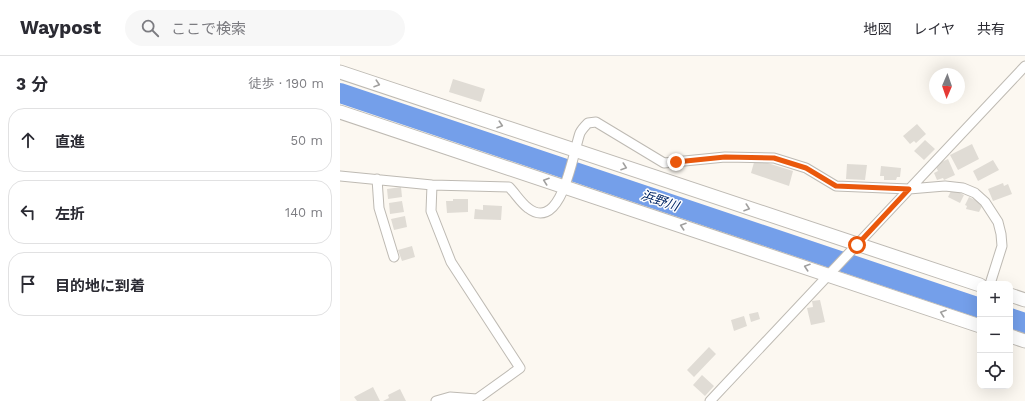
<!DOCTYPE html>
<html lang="ja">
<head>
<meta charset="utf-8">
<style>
  :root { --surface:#fff; --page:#f7f7f7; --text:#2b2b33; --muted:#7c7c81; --line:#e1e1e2 }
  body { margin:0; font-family:"Work Sans","Noto Sans JP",sans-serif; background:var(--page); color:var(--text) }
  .controls { position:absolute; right:12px; bottom:12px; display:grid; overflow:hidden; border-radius:8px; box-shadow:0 4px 16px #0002 }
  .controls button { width:36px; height:36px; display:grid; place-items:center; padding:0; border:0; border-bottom:1px solid var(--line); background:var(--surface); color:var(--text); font:20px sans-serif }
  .compass { position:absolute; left:589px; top:12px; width:36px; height:36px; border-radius:50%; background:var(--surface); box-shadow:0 4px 16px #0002; rotate:182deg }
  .stop { position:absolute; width:12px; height:12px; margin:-9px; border:3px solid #ea580c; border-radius:50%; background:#fff }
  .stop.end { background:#ea580c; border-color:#fff; box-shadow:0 1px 4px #0008 }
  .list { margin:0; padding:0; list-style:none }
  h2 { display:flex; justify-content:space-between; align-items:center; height:52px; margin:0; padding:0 16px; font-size:17px }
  h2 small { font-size:13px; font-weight:400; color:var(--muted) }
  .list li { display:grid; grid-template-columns:26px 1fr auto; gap:12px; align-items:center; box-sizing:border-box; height:64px; margin:0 8px 8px; padding:0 8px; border:1px solid var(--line); border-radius:16px }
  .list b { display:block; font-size:15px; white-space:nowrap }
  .list em { font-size:13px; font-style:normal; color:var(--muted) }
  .icon { flex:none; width:22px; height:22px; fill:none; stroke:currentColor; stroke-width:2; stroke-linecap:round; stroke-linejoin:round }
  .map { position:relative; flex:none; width:685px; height:345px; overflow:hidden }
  header { display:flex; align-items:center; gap:24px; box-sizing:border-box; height:56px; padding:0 20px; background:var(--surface); border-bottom:1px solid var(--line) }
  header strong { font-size:19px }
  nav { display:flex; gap:22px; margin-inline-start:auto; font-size:14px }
  .search { width:280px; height:36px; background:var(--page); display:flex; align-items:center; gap:10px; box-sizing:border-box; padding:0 14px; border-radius:22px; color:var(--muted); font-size:15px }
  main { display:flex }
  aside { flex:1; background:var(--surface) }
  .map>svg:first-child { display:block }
</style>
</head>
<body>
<header>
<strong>Waypost</strong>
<div class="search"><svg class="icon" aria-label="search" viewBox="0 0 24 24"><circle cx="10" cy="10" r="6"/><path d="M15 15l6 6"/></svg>ここで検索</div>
<nav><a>地図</a><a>レイヤ</a><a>共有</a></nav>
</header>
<main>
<aside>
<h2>3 分<small>徒歩 · 190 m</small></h2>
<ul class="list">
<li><svg class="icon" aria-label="ahead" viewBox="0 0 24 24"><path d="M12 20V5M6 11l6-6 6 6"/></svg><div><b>直進</b></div><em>50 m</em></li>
<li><svg class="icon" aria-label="left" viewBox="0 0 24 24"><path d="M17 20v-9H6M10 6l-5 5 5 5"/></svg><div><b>左折</b></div><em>140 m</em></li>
<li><svg class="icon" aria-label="arrive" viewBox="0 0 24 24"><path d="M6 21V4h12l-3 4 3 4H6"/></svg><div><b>目的地に到着</b></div></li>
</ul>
</aside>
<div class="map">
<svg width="685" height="345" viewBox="0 0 685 345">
  <rect width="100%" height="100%" fill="#fcf8f1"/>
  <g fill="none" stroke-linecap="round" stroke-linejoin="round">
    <!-- river -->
    <path stroke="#749fea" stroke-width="20" d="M0 37 640 252
      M670 262 685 267"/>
  </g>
  <!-- building -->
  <path fill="#e0dcd5" d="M113 23 145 33 141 46 109 36Z
    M577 68 586 78 576 87 574 85 570 88 563 80Z
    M585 84 595 93 584 104 574 95Z
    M632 88 639 103 618 114 610 99Z
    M415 103 453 115 449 130 411 117Z
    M608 103 615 119 604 124 603 122 597 124 594 117 598 115 595 109Z
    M653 104 659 114 638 125 633 115Z
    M507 108 527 109 525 124 506 123Z
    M541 110 561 112 560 121H557L556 124H544V120H540Z
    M663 127 664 130 668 128 672 138 653 145 648 133Z
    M61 131 62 141 48 143 47 133Z
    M612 133 624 139 620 147 608 141Z
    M629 141 643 148 639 156 626 153 627 150 625 149Z
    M113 143H128V156L107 157 106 145H113Z
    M62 145 64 156 50 158 49 147Z
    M143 149 162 150 161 164 134 163 135 153 143 154Z
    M65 160 67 171 54 174 51 163Z
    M72 190 75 201 62 205 58 194Z
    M480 244 485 266 471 269 467 252 473 251 472 245Z
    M418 256 420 263 411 266 409 258Z
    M404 260 407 270 394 275 391 264Z
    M369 291 376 298 354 321 347 314Z
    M362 319 374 330 365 340 353 329Z
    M33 331 40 345H17L14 341Z
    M60 333 66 345H43L49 342 48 339Z"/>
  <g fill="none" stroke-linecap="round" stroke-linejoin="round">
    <defs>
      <path id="street" d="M0 120 92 129 169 131C175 137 181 147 188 152 222 178 233 96 240 77 242 73 245 70 248 67L256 66 324 107 385 101 434 102 466 112 496 130 569 133 605 130 623 132 635 137 645 146 658 166 661 178 662 190 650 228
        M37 123 39 152 54 201
        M92 129 91 155 111 206 180 312 137 343 110 341 96 345
        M370 345 685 10"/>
      <path id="secondary" d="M0 16 640 229
        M0 56 640 270
        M670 239 685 244
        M670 280 685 285"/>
    </defs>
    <!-- street casing -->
    <use href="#street" stroke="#bebab3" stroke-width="11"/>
    <!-- secondary casing -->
    <use href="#secondary" stroke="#bebab3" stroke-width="15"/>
    <!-- street -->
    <use href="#street" stroke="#fff" stroke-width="9"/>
    <!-- secondary -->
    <use href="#secondary" stroke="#fff" stroke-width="13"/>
  </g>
  <!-- one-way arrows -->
  <defs><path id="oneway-chevron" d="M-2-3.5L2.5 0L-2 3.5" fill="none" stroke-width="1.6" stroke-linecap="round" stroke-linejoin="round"/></defs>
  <g stroke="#a1a09f">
    <use href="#oneway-chevron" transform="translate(37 28) rotate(18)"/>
    <use href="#oneway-chevron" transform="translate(160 69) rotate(18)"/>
    <use href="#oneway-chevron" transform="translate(284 111) rotate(19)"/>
    <use href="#oneway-chevron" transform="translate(206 125) rotate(-161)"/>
    <use href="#oneway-chevron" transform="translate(407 152) rotate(19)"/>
    <use href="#oneway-chevron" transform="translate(343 170) rotate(-162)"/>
    <use href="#oneway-chevron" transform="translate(467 211) rotate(-162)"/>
    <use href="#oneway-chevron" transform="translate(603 257) rotate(-161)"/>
  </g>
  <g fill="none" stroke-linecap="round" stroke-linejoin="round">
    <!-- route -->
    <path stroke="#ea580c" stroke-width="5" d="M336 106 385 101 434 102 466 112 496 130 569 133 517 189"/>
  </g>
  <g text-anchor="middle" stroke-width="3" stroke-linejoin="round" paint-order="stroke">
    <!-- water labels -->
    <g font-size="13" font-style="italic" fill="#022666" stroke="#fff">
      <text transform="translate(320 144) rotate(19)" y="5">浜野川</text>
    </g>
  </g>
</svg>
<div class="controls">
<button>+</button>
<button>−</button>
<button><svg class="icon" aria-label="locate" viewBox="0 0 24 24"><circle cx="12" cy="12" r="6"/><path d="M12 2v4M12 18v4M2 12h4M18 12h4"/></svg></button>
</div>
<svg class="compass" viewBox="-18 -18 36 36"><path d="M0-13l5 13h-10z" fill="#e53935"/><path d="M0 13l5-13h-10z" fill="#7c7c81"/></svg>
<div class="stop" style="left:517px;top:189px"></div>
<div class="stop end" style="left:336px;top:106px"></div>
</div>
</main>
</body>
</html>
